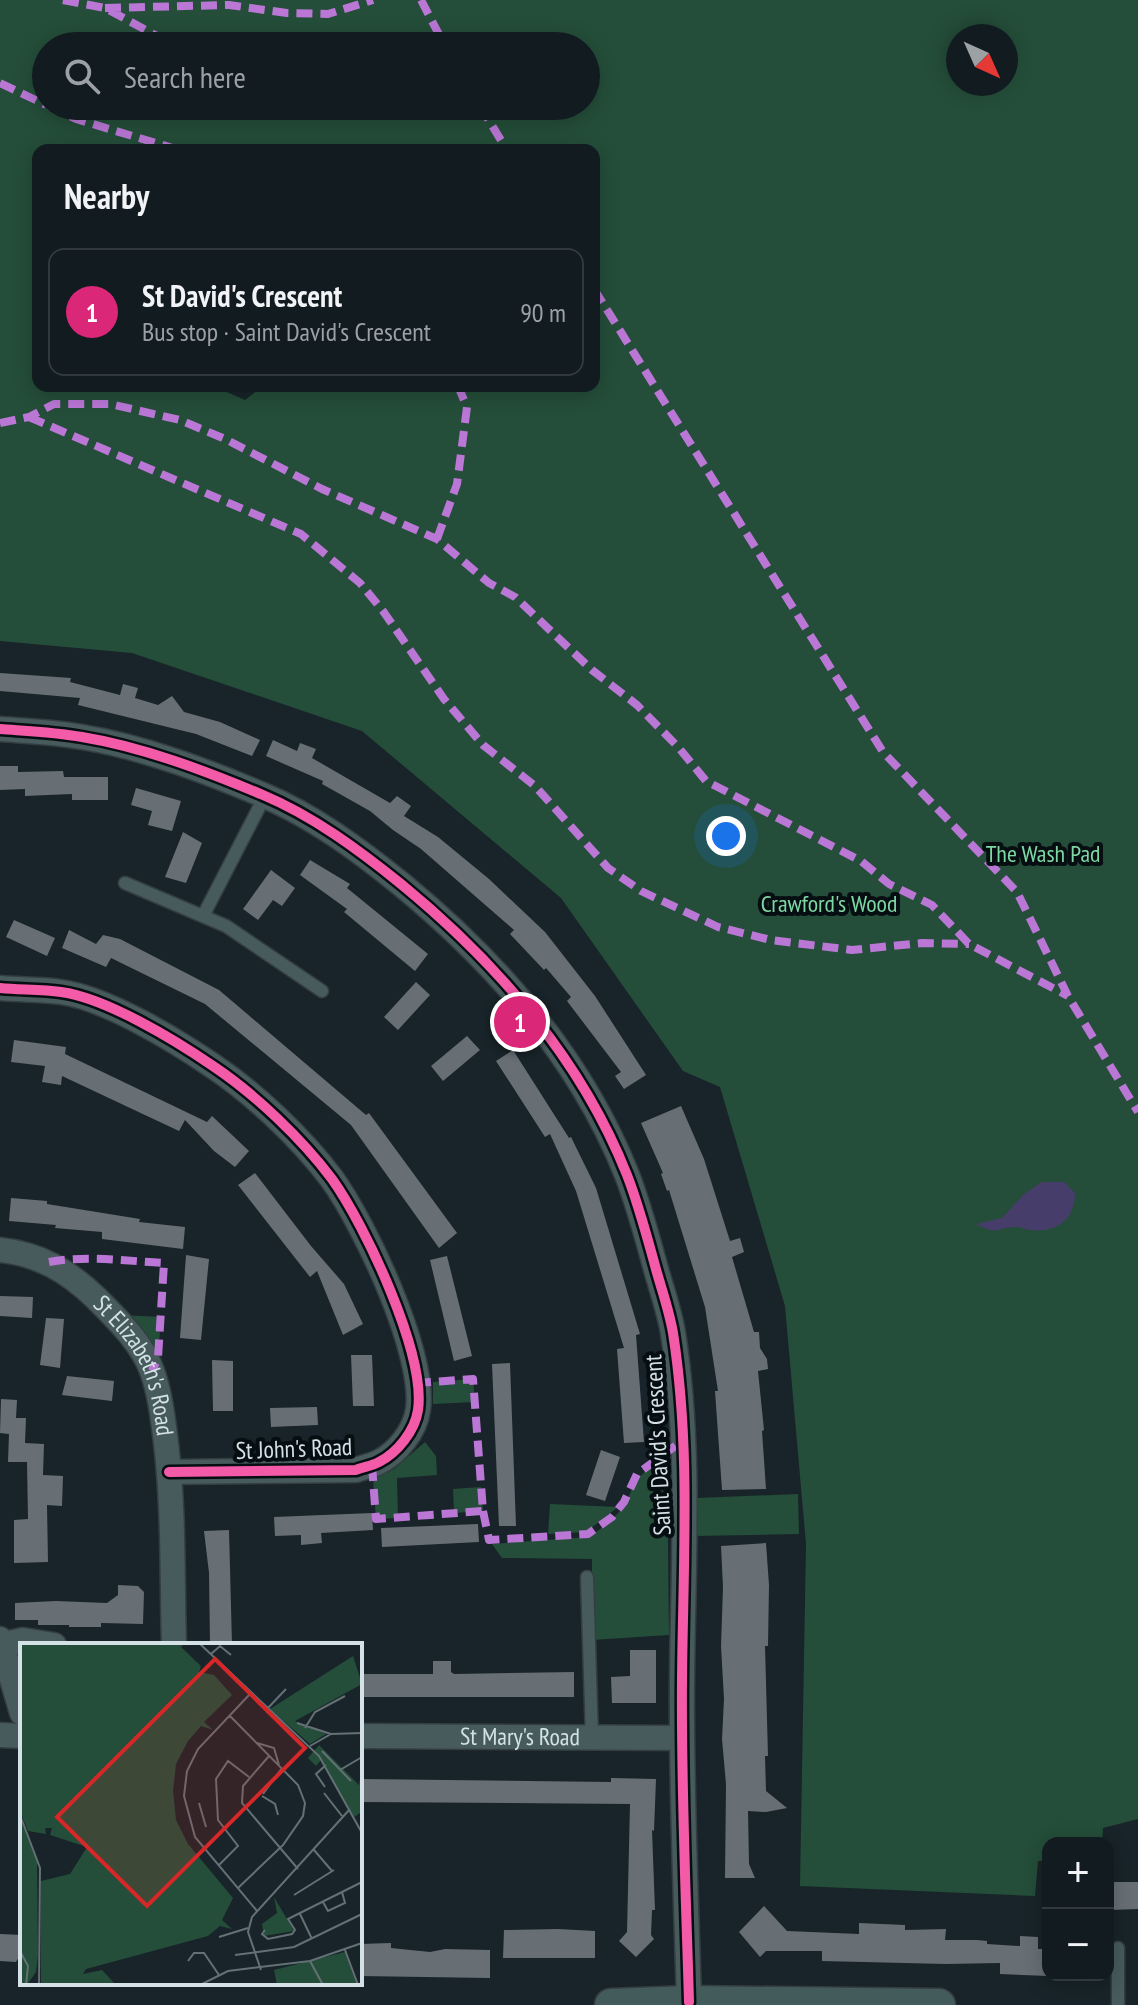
<!DOCTYPE html>
<html lang="en">
<head>
<meta charset="utf-8">
<style>
  :root { --surface:#121b1f; --page:#1b2428; --text:#f1f3f6; --muted:#9ca1a4; --line:#31393d; --accent:#db2777 }
  body { margin:0; font-family:"PT Sans Narrow",sans-serif; background:var(--page); color:var(--text) }
  .controls { position:absolute; right:24px; bottom:24px; display:grid; overflow:hidden; border-radius:16px; box-shadow:0 4px 20px #0003 }
  .controls button { width:72px; height:72px; display:grid; place-items:center; padding:0; border:0; border-bottom:2px solid var(--line); background:var(--surface); color:var(--text); font:40px sans-serif }
  .compass { position:absolute; left:946px; top:24px; width:72px; height:72px; border-radius:50%; background:var(--surface); box-shadow:0 4px 20px #0003; rotate:135deg }
  .you { position:absolute; left:726px; top:836px; width:28px; height:28px; margin:-20px; border:6px solid #fff; border-radius:50%; background:#1a73e8; box-shadow:0 0 0 12px #1a73e833 }
  .badge { display:grid; place-items:center; width:52px; height:52px; border-radius:50%; background:var(--accent); color:#fff; font-size:26px; font-weight:700 }
  .pin { position:absolute; translate:-50% -50%; border:4px solid #fff; box-shadow:0 2px 8px #0006 }
  .list { margin:0; padding:0; list-style:none }
  h2 { display:flex; justify-content:space-between; align-items:center; height:104px; margin:0; padding:0 32px; font-size:34px }
  h2 small { font-size:26px; font-weight:400; color:var(--muted) }
  .list li { display:grid; grid-template-columns:52px 1fr auto; gap:24px; align-items:center; box-sizing:border-box; height:128px; margin:0 16px 16px; padding:0 16px; border:2px solid var(--line); border-radius:16px }
  .list b { display:block; font-size:30px; white-space:nowrap }
  .list p { margin:0; font-size:26px; white-space:nowrap; color:var(--muted) }
  .list em { font-size:26px; font-style:normal; color:var(--muted) }
  .icon { flex:none; width:44px; height:44px; fill:none; stroke:currentColor; stroke-width:2; stroke-linecap:round; stroke-linejoin:round }
  .map { position:relative; flex:none; width:1138px; height:2005px; overflow:hidden }
  .search { position:absolute; background:var(--surface); box-shadow:0 4px 20px #0003; left:32px; top:32px; width:568px; height:88px; display:flex; align-items:center; gap:20px; box-sizing:border-box; padding:0 28px; border-radius:44px; color:var(--muted); font-size:30px }
  .panel { position:absolute; background:var(--surface); box-shadow:0 4px 20px #0003; left:32px; top:144px; width:568px; height:248px; border-radius:16px }
  .map>svg:first-child { display:block }
</style>
</head>
<body>
<div class="map">
<svg width="1138" height="2005" viewBox="0 0 1138 2005">
  <rect width="100%" height="100%" fill="#182429"/>
  <!-- green -->
  <path fill="#244e39" fill-rule="evenodd" d="M0 0H1138V1819L1103 1828 1102 1843H1048V1861H1038L1035 1896 800 1886 806 1544 785 1306 720 1087 683 1071 561 898 362 731 132 653 0 641ZM958 36H1006V84H958ZM46 46H586V106H46ZM38 150H594V386H263L245 400 213 386H38Z
    M121 1315 161 1317 158 1358Z
    M473 1379 475 1402 433 1404V1382Z
    M425 1442 436 1456 437 1475 397 1478 398 1518 376 1519 373 1479 394 1469Z
    M667 1452 669 1635 592 1640V1559L502 1558 492 1544 589 1537 610 1522 626 1504 635 1481Z
    M481 1487 483 1511 454 1513 453 1489Z
    M798 1494 799 1534 695 1536 697 1498Z
    M550 1504 618 1507 586 1532 548 1534Z"/>
  <!-- water -->
  <path fill="#473d6b" d="M1042 1182H1064L1075 1193C1075 1219 1057 1233 1030 1230 1026 1230 1022 1227 1017 1227 997 1226 1000 1237 976 1224L1002 1218 1024 1194Z"/>
  <!-- building -->
  <path fill="#676f75" d="M0 673 71 678 70 682 120 695 123 684 138 688 135 698 158 705 172 696 184 712 220 722 260 740 252 756 196 734 78 705 80 698 0 691Z
    M273 740 297 751 300 743 316 749 312 758 390 803 397 796 411 806 404 816 438 837 489 879 545 932 595 996 646 1075 624 1089 615 1076 621 1072 567 1001 571 997 546 968 544 970 510 934 514 930 421 849 393 830 370 811 322 784 323 781 266 756Z
    M0 766H18V772L63 771 64 777H108V800H72V794L25 796V789L0 790Z
    M136 788 181 801 172 831 148 825 152 811 131 805Z
    M183 832 202 843 186 883 165 877Z
    M310 860 350 884 347 888 428 954 415 971 344 912 347 909 300 875Z
    M271 870 295 888 282 906 273 900 258 920 243 909Z
    M14 920 55 938 47 956 6 937Z
    M69 930 96 944 103 935 120 939 219 990 366 1115 369 1113 457 1233 439 1248 351 1125 205 1004 111 958 106 967 62 948Z
    M416 982 430 995 398 1030 384 1017Z
    M467 1036 480 1050 443 1081 431 1066Z
    M14 1040 66 1047 65 1054 134 1087 207 1122 212 1116 249 1151 235 1167 214 1151 185 1120 179 1131 62 1076 61 1085 42 1082 45 1066 11 1062Z
    M513 1050 569 1138 571 1137 596 1188 640 1334 636 1335 644 1442 624 1443 617 1349 624 1348 576 1191 550 1134 545 1137 496 1061Z
    M681 1106 704 1159 730 1241 740 1238 744 1252 732 1257 754 1332H759L760 1348 767 1359 768 1369 758 1371 764 1430 762 1431 766 1489 722 1490 715 1391H718L705 1307 669 1190 667 1191 661 1174 663 1173 641 1123Z
    M255 1173 311 1246 344 1284 363 1324 343 1335 317 1271 310 1277 238 1185Z
    M11 1198 47 1201V1204L140 1219 139 1222 185 1227 183 1249 102 1239V1232L55 1228 56 1225 9 1221Z
    M186 1255 209 1259 201 1340 180 1338Z
    M447 1256 472 1356 454 1361 430 1260Z
    M0 1296 33 1297 32 1318 0 1316Z
    M46 1318 64 1319 60 1368 40 1365Z
    M351 1355H372L374 1406H353Z
    M212 1360 233 1361V1411H213Z
    M510 1363 516 1526H499L492 1364Z
    M67 1376 114 1381 112 1401 62 1395Z
    M1 1399 17 1400 16 1418H26L25 1443 44 1444 43 1475 63 1476 62 1506 47 1505 48 1562 14 1563V1520L28 1519 27 1462H8L9 1434 0 1433Z
    M317 1407 318 1425 271 1427 270 1408Z
    M601 1450 620 1457 605 1501 586 1495Z
    M372 1513 373 1530 321 1533 322 1543 301 1545V1535L275 1536 274 1517Z
    M478 1524 479 1542 382 1547 381 1528Z
    M229 1530 232 1645H210L209 1573 204 1531Z
    M766 1543 769 1585 768 1646H765L768 1756H765L766 1791 787 1808 766 1812 748 1811 749 1864 755 1878H725L726 1784 722 1739 724 1699 721 1646 723 1587 721 1546Z
    M118 1585 138 1586 144 1592 143 1624 101 1623V1627H69V1625H38V1620H15V1603L56 1601 107 1603 118 1595Z
    M630 1650H656V1703H612L611 1677 630 1676Z
    M433 1661H451V1672L454 1674 574 1672V1697H360V1674H433Z
    M611 1778 656 1779 654 1831 652 1830 655 1910H652L651 1935 654 1939 636 1957 619 1941 627 1932 630 1804 360 1802V1779L611 1782Z
    M1110 1882H1138V1909L1111 1910Z
    M764 1906 787 1931 859 1934V1923L905 1925V1930L946 1929 945 1940H977L987 1941V1944L1020 1946V1936L1038 1937V1949H1048V1976L1000 1974V1963L946 1964 822 1961V1951H766L760 1957 739 1932Z
    M558 1929 595 1931V1958H503L504 1930Z
    M0 1934 22 1935V1952L16 1962 0 1961Z
    M391 1943V1948L430 1952 445 1949 490 1950V1978L360 1976V1944Z"/>
  <g fill="none" stroke-linecap="round" stroke-linejoin="round">
    <defs>
      <path id="lane" d="M125 883 226 926 322 991
        M203 916 265 796
        M587 1577 592 1739
        M1118 1948V2005"/>
      <g id="street">
        <path d="M0 729C27 731 55 732 82 737 143 747 206 771 263 795 313 816 359 850 401 884 496 962 581 1059 627 1175 638 1203 646 1233 654 1262 660 1285 669 1309 673 1333 691 1447 683 1565 682 1680 681 1787 686 1895 689 2002"/>
        <path d="M0 988C20 990 41 989 61 992 106 998 175 1040 213 1066 255 1094 302 1139 332 1179 365 1225 426 1354 418 1410 415 1431 397 1453 379 1462 372 1466 363 1467 356 1470L169 1472"/>
        <path id="s1" d="M0 1250C39 1254 68 1271 96 1298 117 1319 142 1343 152 1371 160 1393 163 1419 166 1443 174 1510 172 1578 174 1645"/>
        <path d="M0 1639 22 1713"/>
        <path d="M2 1645 23 1640 54 1645"/>
        <path d="M0 1735 22 1736"/>
        <path id="s2" d="M360 1736 681 1738"/>
      </g>
      <path id="secondary" d="M611 2005 689 2002 939 2005"/>
    </defs>
    <!-- lane casing -->
    <use href="#lane" stroke="#343e42" stroke-width="15"/>
    <!-- street casing -->
    <use href="#street" stroke="#343e42" stroke-width="27"/>
    <!-- secondary casing -->
    <use href="#secondary" stroke="#343e42" stroke-width="35"/>
    <!-- lane -->
    <use href="#lane" stroke="#475b5c" stroke-width="12"/>
    <!-- street -->
    <use href="#street" stroke="#475b5c" stroke-width="24"/>
    <!-- secondary -->
    <use href="#secondary" stroke="#445b5b" stroke-width="32"/>
    <!-- quiet -->
    <path stroke="#ba77d6" stroke-width="8" stroke-dasharray="16 8" stroke-linecap="butt" d="M63 0 105 8 168 42 202 46
      M421 0 445 46
      M105 8 229 5 287 13 328 14 373 0
      M0 83 46 105
      M49 106 76 119 179 150
      M480 106 507 150
      M594 289 883 752 1017 892 1068 996 1138 1112
      M29 417 301 534 360 583 383 611 444 699 483 745 535 786 608 868 641 891 718 927 771 940 852 950 922 943 969 944
      M0 423 29 417 54 404H110L180 420 225 439 322 489 437 539 489 583 515 597 592 670 637 705 679 748 706 781 861 861 889 884 932 905 969 944 1068 996
      M437 539 457 484 467 407 458 386
      M49 1262C87 1255 126 1261 164 1263L158 1358 152 1371
      M372 1465 376 1519 483 1511 473 1379 416 1383
      M483 1511 489 1540 588 1534 612 1517 624 1502 637 1474 682 1441"/>
    <defs>
      <path id="cycleway" d="M0 729C27 731 55 732 82 737 143 747 206 771 263 795 313 816 359 850 401 884 496 962 581 1059 627 1175 638 1203 646 1233 654 1262 660 1285 669 1309 673 1333 691 1447 683 1565 682 1680 681 1787 686 1895 689 2002
        M0 988C20 990 41 989 61 992 106 998 175 1040 213 1066 255 1094 302 1139 332 1179 365 1225 426 1354 418 1410 415 1431 397 1453 379 1462 372 1466 363 1467 356 1470L169 1472"/>
    </defs>
    <!-- cycleway casing -->
    <use href="#cycleway" stroke="#060e12" stroke-width="15"/>
    <!-- cycleway -->
    <use href="#cycleway" stroke="#f35aa7" stroke-width="10"/>
  </g>
  <g text-anchor="middle" stroke-width="8" stroke-linejoin="round" paint-order="stroke">
    <!-- park labels -->
    <g font-size="24" fill="#7dd8a4" stroke="#060e12">
      <text x="1043" y="862">The Wash Pad</text>
      <text x="829" y="912">Crawford's Wood</text>
    </g>
    <!-- street labels -->
    <g font-size="24" fill="#d4e1e6" stroke="#060e12">
      <text dy="8" stroke="none"><textPath href="#s1" startOffset="190">St Elizabeth's Road</textPath></text>
      <text transform="translate(658 1445) rotate(-93)" y="8">Saint David's Crescent</text>
      <text transform="translate(294 1449) rotate(-2)" y="8">St John's Road</text>
      <text dy="8" stroke="none"><textPath href="#s2" startOffset="160">St Mary's Road</textPath></text>
    </g>
  </g>
  <!-- overview -->
  <g transform="translate(20 1643)">
    <rect width="342" height="342" fill="#182429"/>
    <path d="M0 0H165L161 4 181 23 179 29 194 32 212 52 184 79 193 87 181 83 168 98 156 121 153 148 156 177 168 201 213 255 202 277 212 286 200 283 188 293 66 326 63 331 82 327 96 342H21V238L50 231 67 204 30 192 32 185H25L26 191 8 188 0 168ZM333 13 342 41 275 78 306 91 290 101 250 66ZM299 102 339 142 342 124V169L334 174 301 117 296 123 288 115ZM0 174 17 219 18 312 16 329 7 342H0ZM254 254 274 288 244 293 242 281 257 270ZM325 309 337 342H257L254 327Z" fill="#244e39"/>
    <path fill="none" stroke="#637075" stroke-width="2" d="M179 0 299 113 342 190M191 11 200 3 211 12M230 51 178 106 167 128 164 153 175 194 237 268M247 66 266 46M210 73 278 142 285 160 283 173 263 202 218 245M277 80 311 91M285 85 295 69 325 53M237 100 254 105 259 122M290 103 311 91 342 90M302 108 331 138M249 113 223 143 222 160 278 226M320 127 342 114M305 144 296 131 306 122M304 150 322 173M243 151 262 125M242 153 255 161 258 172M179 160 186 184M0 172 20 225 19 342M294 207 312 228M198 223 218 203 198 177 196 136 208 118 229 134M274 252 314 227M303 259 308 268 325 260 322 249M280 271 292 296M245 287 242 291 248 296 272 291 275 287 268 276 342 239M199 294 228 285M325 307 338 342M0 308 8 323 6 342M215 312 274 304 342 271M168 318 174 310H184L199 332M290 318 303 342M241 327 228 289 232 274 330 166M180 342 208 328 290 318 342 300"/>
    <path fill="#d62828" fill-opacity="0.15" stroke="#d62828" stroke-width="4" d="M195 16 285 105 127 263 37 174Z"/>
    <rect width="342" height="342" fill="none" stroke="#d4e1e6" stroke-width="4"/>
  </g>
</svg>
<div class="controls">
<button>+</button>
<button>−</button>
</div>
<svg class="compass" viewBox="-18 -18 36 36"><path d="M0-13l5 13h-10z" fill="#e53935"/><path d="M0 13l5-13h-10z" fill="#9ca1a4"/></svg>
<div class="you"></div>
<div class="pin badge" style="left:520px;top:1022px">1</div>
<div class="search"><svg class="icon" aria-label="search" viewBox="0 0 24 24"><circle cx="10" cy="10" r="6"/><path d="M15 15l6 6"/></svg>Search here</div>
<section class="panel">
<h2>Nearby<small></small></h2>
<ul class="list">
<li><span class="badge">1</span><div><b>St David's Crescent</b><p>Bus stop · Saint David's Crescent</p></div><em>90 m</em></li>
</ul>
</section>
</div>
</body>
</html>
